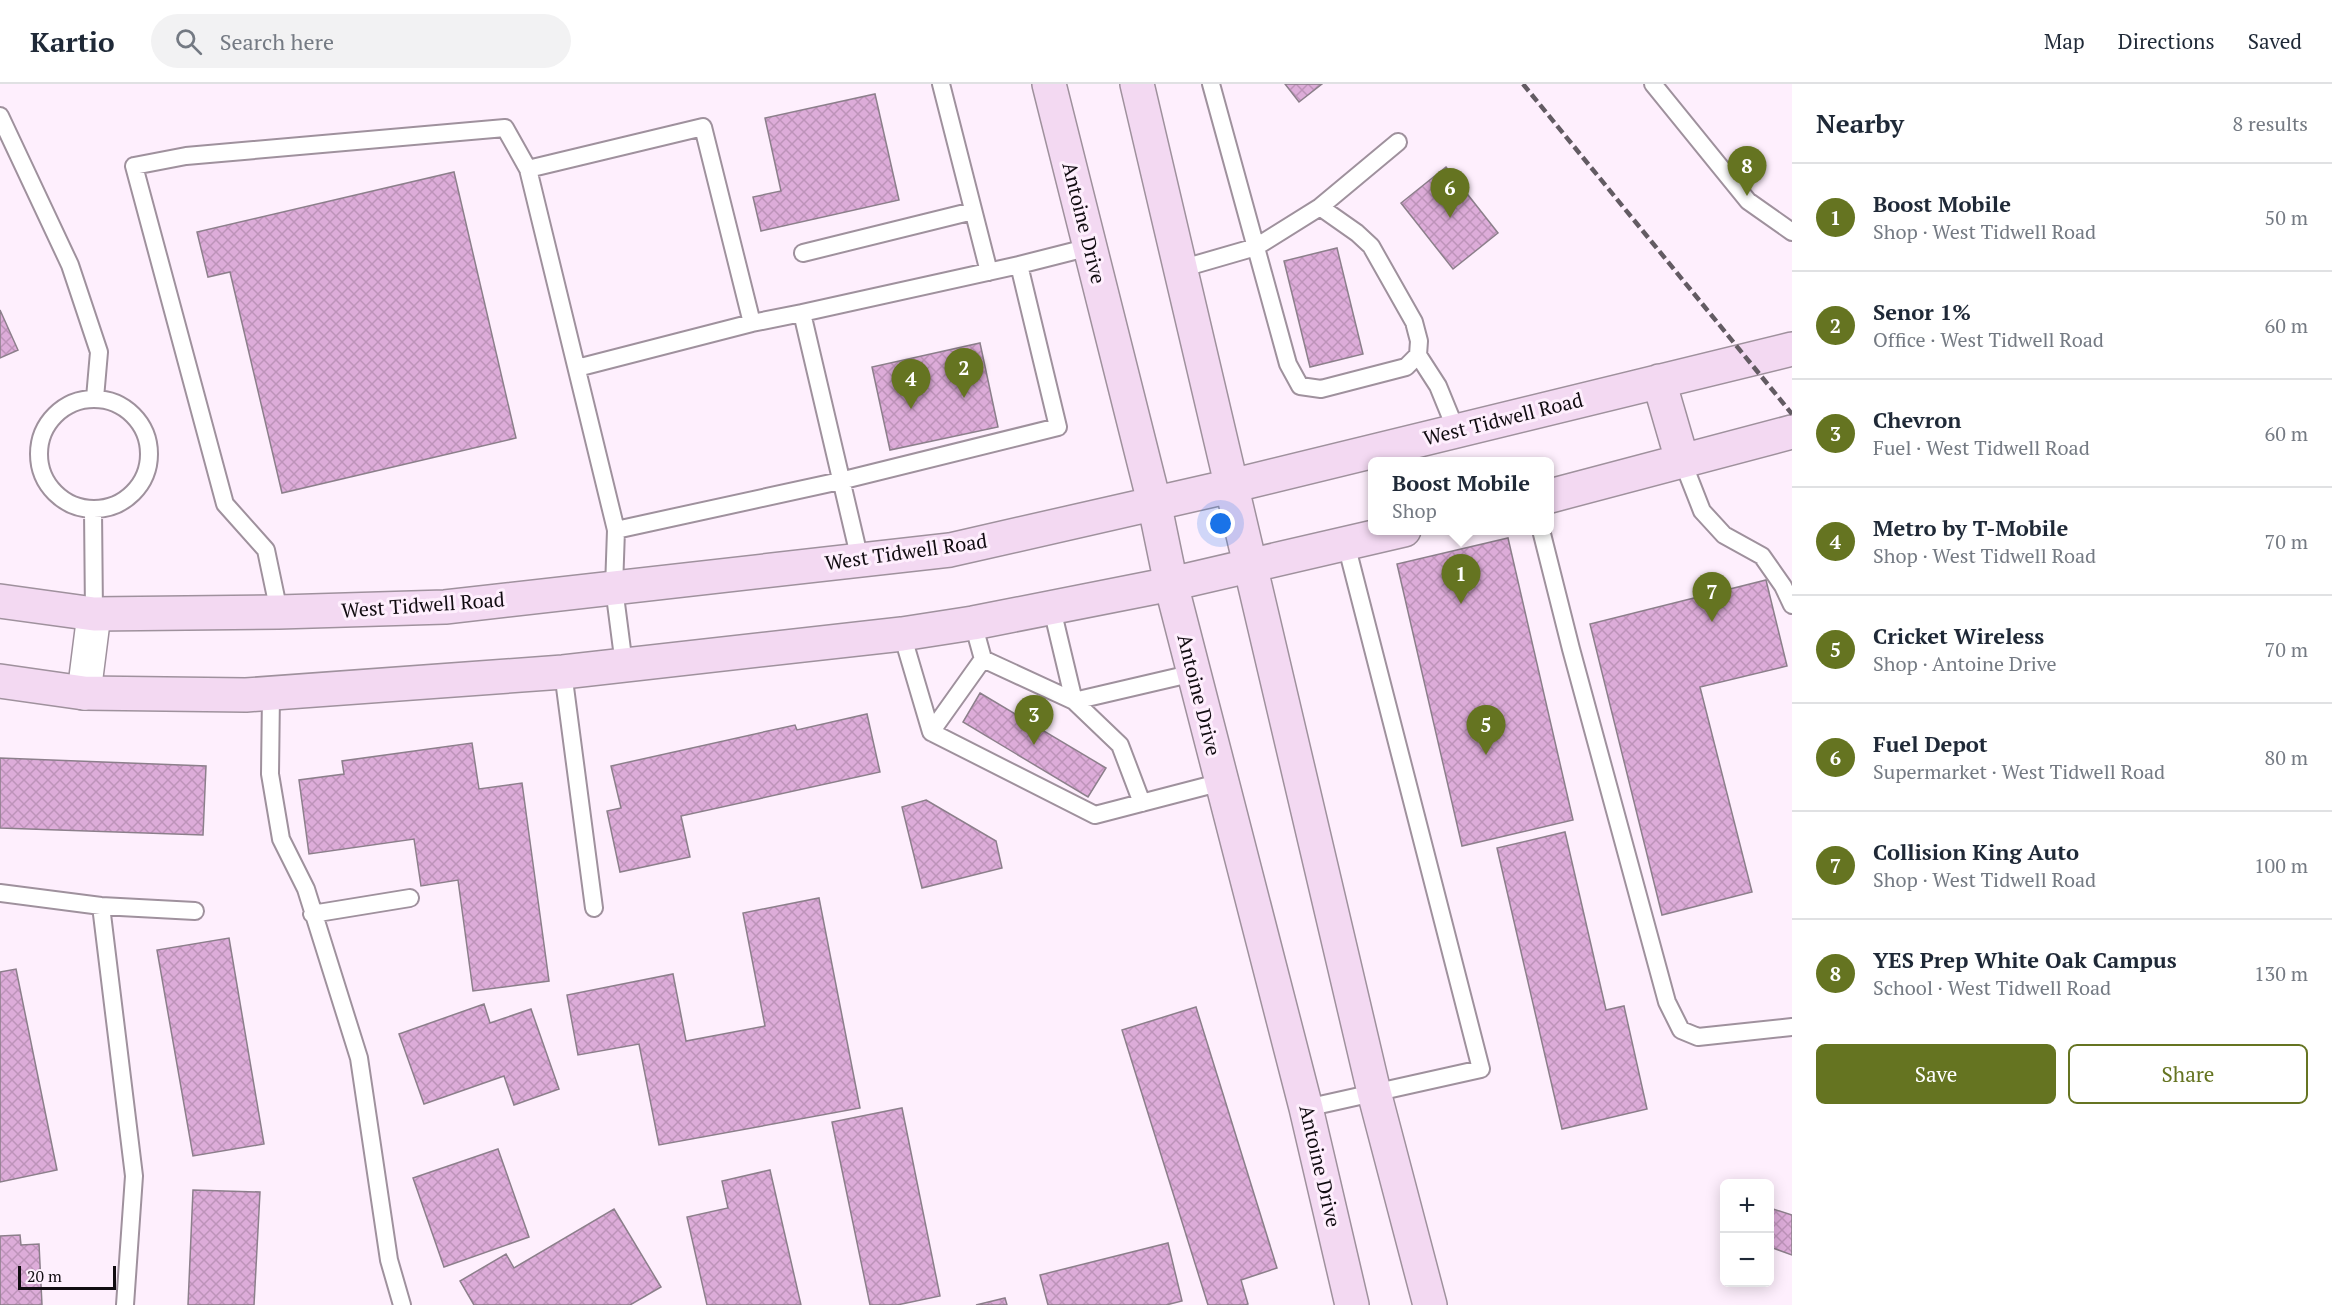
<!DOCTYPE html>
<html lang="en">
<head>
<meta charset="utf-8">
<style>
  :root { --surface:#fff; --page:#f2f2f3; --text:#1f2937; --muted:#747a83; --line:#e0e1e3; --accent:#657421 }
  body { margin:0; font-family:"PT Serif",serif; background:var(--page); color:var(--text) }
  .controls { position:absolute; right:18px; bottom:18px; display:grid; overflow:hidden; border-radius:9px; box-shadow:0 3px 15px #0003 }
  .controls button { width:54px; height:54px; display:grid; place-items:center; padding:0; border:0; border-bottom:2px solid var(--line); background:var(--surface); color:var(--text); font:30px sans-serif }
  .scale { position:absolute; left:18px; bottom:15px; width:98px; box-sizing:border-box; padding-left:6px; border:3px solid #110c11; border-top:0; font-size:16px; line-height:21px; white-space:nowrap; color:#110c11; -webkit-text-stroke:4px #feeffd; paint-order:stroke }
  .you { position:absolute; left:1221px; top:440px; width:21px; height:21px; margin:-15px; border:4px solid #fff; border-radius:50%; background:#1a73e8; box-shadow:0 0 0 9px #1a73e833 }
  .badge { display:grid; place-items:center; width:39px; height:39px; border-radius:50%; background:var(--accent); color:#fff; font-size:20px; font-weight:700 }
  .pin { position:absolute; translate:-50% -50px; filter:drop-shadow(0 2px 3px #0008) }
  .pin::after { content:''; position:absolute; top:32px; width:21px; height:18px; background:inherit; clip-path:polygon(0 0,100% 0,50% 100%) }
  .popup { position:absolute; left:1368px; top:373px; width:186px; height:78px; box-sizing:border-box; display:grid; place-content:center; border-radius:9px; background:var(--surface); filter:drop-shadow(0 2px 4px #0005); font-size:20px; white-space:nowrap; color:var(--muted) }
  .popup b { font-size:22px; color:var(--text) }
  .popup::after { content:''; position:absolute; left:50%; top:100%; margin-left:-12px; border:12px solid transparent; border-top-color:var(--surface) }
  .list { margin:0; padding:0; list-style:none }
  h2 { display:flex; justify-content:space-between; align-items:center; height:78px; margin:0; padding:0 24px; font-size:26px }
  h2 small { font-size:20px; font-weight:400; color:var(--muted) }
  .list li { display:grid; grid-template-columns:39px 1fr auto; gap:18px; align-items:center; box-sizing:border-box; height:108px; padding:0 24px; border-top:2px solid var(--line) }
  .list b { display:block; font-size:22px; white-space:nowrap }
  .list p { margin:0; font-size:20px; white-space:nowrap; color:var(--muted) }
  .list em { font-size:20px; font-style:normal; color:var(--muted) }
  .actions { display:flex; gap:12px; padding:18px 24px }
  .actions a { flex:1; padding:14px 0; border:2px solid var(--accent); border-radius:9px; text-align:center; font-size:21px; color:var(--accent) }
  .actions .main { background:var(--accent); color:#fff }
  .icon { flex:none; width:33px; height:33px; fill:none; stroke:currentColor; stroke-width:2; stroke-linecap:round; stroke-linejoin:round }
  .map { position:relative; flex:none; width:1792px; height:1221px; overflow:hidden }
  header { display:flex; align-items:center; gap:36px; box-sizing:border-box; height:84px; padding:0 30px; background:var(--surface); border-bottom:2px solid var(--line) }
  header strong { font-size:28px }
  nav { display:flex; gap:33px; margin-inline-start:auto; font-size:21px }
  .search { width:420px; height:54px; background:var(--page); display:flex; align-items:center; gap:15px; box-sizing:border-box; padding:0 21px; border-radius:33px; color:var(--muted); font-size:22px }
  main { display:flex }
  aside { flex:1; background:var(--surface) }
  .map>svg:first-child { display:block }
</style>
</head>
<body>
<header>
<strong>Kartio</strong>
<div class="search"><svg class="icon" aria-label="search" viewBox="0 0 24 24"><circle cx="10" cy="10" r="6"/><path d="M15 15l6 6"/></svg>Search here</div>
<nav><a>Map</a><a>Directions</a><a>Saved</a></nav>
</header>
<main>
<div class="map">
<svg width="1792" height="1221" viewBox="0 0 1792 1221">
  <defs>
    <pattern id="building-cross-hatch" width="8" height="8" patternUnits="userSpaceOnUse" patternTransform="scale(1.5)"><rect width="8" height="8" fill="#ddacd9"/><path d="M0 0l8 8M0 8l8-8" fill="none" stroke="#bd93b9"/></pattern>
  </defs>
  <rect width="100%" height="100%" fill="#feeffd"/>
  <!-- building -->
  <path fill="url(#building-cross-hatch)" stroke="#8c7f8b" stroke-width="1.5" d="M1285 0H1322L1299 18Z
    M875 10 899 116 761 147 753 113 781 107 765 34Z
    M1446 83 1498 149 1453 185 1401 119Z
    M454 88 516 354 282 409 230 188 208 193 197 148Z
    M1337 164 1363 270 1310 283 1284 177Z
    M0 226 18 266 0 274Z
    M980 259 998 343 890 366 872 283Z
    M1508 454 1573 736 1462 762 1397 480Z
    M1766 496 1787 582 1700 603 1752 808 1662 831 1590 540Z
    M980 609 1106 684 1088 713 963 638Z
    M867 630 880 688 681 732 690 773 620 788 607 727 621 724 611 682 795 641 797 646Z
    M472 659 479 705 522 699 549 897 473 907 458 796 421 802 414 755 309 770 299 696 344 690 342 677Z
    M0 674 206 682 203 751 0 744Z
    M926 716 996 757 1002 784 922 804 902 723Z
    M1565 748 1606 926 1624 922 1647 1025 1562 1045 1497 764Z
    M819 814 860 1024 659 1061 639 960 578 971 567 911 673 890 686 957 765 942 743 829Z
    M229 854 264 1060 193 1072 157 866Z
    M16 885 57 1086 0 1098V888Z
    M484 920 490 939 531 925 559 1005 514 1021 504 992 424 1020 399 950Z
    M1196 923 1277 1184 1241 1196 1248 1220 1245 1221H1208L1122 946Z
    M902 1024 940 1212 897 1221H870L832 1038Z
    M498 1065 529 1153 444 1183 413 1094Z
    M770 1086 801 1221H707L687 1133 728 1124 722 1097Z
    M193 1106 260 1108 254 1221H188Z
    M1770 1124 1792 1131V1171L1770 1163Z
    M614 1125 661 1203 630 1221H474L460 1197 506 1170 514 1184Z
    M20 1151 21 1161 39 1160 42 1221H0V1152Z
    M1168 1159 1182 1217 1166 1221H1048L1040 1191Z
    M1005 1214 1007 1221H976Z"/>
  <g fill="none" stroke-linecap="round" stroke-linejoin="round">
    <defs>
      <path id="lane" d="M941 0 989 188
        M1211 0 1288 280 1300 302 1321 305 1406 283 1418 271
        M1653 0 1748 117 1792 148
        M0 32 70 181 99 268 95 314
        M1320 123 1357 149 1371 162 1414 238 1419 257 1418 271 1438 302 1456 346
        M803 169 973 127
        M1019 181 1090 163
        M1180 185 1256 163 1320 123 1398 58
        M577 284 752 239
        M39 370a55 55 0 1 1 110 0a55 55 0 1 1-110 0Z
        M1682 376 1702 427 1724 451 1762 472 1783 502 1792 521
        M93 426 94 530
        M616 446 840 397 1058 343 1019 181 802 229
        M1541 446 1571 565 1667 918 1681 946 1698 953 1792 943
        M1052 525 1074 617 1194 589
        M279 528 266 466 225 420 134 82 186 72 505 44 528 85
        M973 539 983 575
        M902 550 931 648 1095 731 1222 698
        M624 581 614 504 616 446 528 85 703 43 752 239 802 229 860 476
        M563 588 594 824
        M271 610 270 690 281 755 306 805 359 974 389 1176 402 1221
        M931 648 983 575 1074 617 1120 661 1142 719
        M0 809 101 822 195 827
        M101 822 134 1092 125 1221
        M312 830 410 814
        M1306 1024 1481 985 1346 460"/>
      <path id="street" d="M84 609 94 530"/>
      <path id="secondary" d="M1049 0 1154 418 1171 500 1306 1024 1352 1221
        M1137 0 1374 1008 1430 1221
        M1659 297 1682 376
        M1550 412 1792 348
        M0 517 94 530 279 528 445 523 950 466 1231 402 1792 265
        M0 597 84 609 246 611 563 588 902 550 973 539 1171 500 1404 446"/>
    </defs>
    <!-- lane casing -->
    <use href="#lane" stroke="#9f919d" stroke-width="20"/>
    <!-- street casing -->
    <use href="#street" stroke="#9f919d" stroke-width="36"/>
    <!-- secondary casing -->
    <use href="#secondary" stroke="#9f919d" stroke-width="36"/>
    <!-- lane -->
    <use href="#lane" stroke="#fff" stroke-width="16"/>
    <!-- street -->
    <use href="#street" stroke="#fff" stroke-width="33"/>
    <!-- secondary -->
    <use href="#secondary" stroke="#f3d9f2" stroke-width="33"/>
    <!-- rail -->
    <path stroke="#635b63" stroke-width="4.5" stroke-dasharray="9 4.5" stroke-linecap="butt" d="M1523 0 1792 330"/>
  </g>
  <g text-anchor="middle" stroke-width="6" stroke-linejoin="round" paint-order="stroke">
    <!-- street labels -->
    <g font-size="20" fill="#110c11" stroke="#feeffd">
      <text transform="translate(1084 139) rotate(76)" y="7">Antoine Drive</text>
      <text transform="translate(1503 335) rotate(-14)" y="7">West Tidwell Road</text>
      <text transform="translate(906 468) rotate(-8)" y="7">West Tidwell Road</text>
      <text transform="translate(423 521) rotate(-4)" y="7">West Tidwell Road</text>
      <text transform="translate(1199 611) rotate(76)" y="7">Antoine Drive</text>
      <text transform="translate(1320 1082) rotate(77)" y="7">Antoine Drive</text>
    </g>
  </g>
</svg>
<div class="controls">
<button>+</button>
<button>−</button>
</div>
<div class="scale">20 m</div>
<div class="you"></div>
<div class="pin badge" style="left:1461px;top:520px">1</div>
<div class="popup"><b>Boost Mobile</b>Shop</div>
<div class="pin badge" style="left:964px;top:314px">2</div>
<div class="pin badge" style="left:1034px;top:661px">3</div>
<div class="pin badge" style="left:911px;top:325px">4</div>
<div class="pin badge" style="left:1486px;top:671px">5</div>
<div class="pin badge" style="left:1450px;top:134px">6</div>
<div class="pin badge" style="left:1712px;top:538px">7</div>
<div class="pin badge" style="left:1747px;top:112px">8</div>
</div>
<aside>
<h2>Nearby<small>8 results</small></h2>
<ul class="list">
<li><span class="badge">1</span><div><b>Boost Mobile</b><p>Shop · West Tidwell Road</p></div><em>50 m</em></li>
<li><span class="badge">2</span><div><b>Senor 1%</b><p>Office · West Tidwell Road</p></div><em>60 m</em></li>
<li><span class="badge">3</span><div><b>Chevron</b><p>Fuel · West Tidwell Road</p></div><em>60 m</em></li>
<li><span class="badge">4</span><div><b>Metro by T-Mobile</b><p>Shop · West Tidwell Road</p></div><em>70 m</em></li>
<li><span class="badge">5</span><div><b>Cricket Wireless</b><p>Shop · Antoine Drive</p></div><em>70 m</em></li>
<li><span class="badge">6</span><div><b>Fuel Depot</b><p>Supermarket · West Tidwell Road</p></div><em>80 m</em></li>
<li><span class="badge">7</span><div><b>Collision King Auto</b><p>Shop · West Tidwell Road</p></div><em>100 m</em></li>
<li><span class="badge">8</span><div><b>YES Prep White Oak Campus</b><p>School · West Tidwell Road</p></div><em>130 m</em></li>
</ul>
<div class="actions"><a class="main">Save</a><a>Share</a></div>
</aside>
</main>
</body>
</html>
